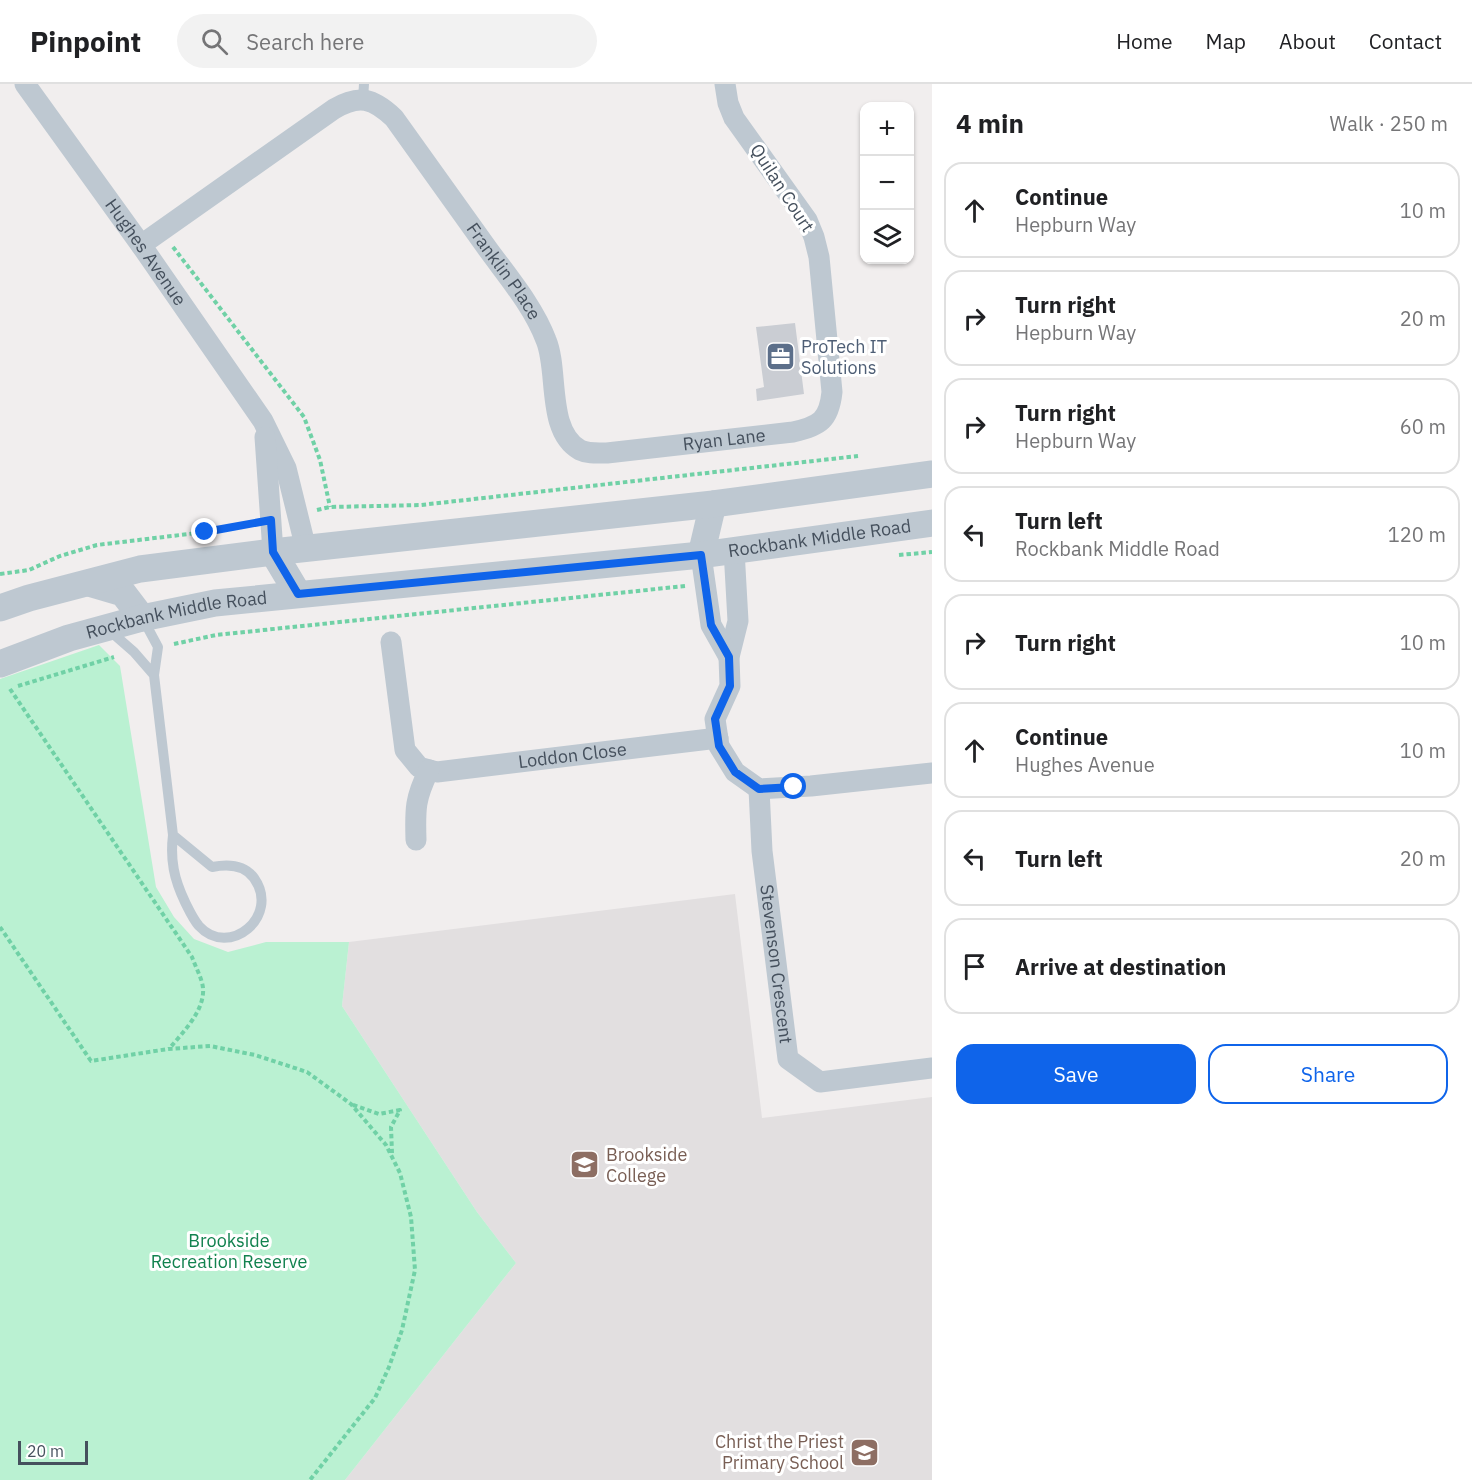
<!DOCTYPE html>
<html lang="en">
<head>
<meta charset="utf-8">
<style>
  :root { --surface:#fff; --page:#f2f2f2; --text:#202124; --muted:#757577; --line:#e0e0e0; --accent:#0f64ea }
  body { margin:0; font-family:"IBM Plex Sans",sans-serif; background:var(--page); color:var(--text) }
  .controls { position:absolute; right:18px; top:18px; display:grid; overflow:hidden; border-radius:12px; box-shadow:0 2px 4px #0004 }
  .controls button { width:54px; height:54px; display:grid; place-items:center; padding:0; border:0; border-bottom:2px solid var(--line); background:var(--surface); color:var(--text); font:30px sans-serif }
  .scale { position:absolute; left:18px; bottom:15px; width:70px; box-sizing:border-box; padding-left:6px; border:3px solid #45505d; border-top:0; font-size:16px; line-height:21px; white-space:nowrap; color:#45505d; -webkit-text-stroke:4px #fff; paint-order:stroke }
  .stop { position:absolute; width:18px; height:18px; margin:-14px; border:4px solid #0f64ea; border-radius:50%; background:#fff }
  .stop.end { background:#0f64ea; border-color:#fff; box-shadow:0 2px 6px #0008 }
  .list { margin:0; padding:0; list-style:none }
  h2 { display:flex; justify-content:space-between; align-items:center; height:78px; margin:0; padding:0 24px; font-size:26px }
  h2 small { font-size:20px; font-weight:400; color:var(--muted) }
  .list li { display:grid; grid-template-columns:39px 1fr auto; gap:18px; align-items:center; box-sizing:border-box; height:96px; margin:0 12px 12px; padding:0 12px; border:2px solid var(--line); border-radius:18px }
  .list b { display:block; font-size:22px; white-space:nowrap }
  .list p { margin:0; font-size:20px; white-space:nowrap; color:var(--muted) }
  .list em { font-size:20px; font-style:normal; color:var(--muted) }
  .actions { display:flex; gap:12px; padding:18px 24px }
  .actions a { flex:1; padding:14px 0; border:2px solid var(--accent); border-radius:18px; text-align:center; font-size:21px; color:var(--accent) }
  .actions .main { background:var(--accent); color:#fff }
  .icon { flex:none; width:33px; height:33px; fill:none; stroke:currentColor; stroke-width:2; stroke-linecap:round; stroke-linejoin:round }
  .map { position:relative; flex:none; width:932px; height:1396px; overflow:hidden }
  header { display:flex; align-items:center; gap:36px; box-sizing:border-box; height:84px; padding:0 30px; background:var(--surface); border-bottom:2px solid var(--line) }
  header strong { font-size:28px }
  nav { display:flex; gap:33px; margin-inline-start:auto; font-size:21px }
  .search { width:420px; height:54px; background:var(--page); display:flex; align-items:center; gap:15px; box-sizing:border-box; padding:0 21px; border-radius:33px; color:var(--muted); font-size:22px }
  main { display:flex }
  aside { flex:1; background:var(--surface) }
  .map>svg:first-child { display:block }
</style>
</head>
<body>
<header>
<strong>Pinpoint</strong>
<div class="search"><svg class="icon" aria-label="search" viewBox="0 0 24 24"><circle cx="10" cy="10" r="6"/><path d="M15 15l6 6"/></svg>Search here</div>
<nav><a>Home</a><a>Map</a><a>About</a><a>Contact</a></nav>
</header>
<main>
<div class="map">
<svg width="932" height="1396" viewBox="0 0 932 1396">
  <rect width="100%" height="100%" fill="#f1eeee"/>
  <!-- education -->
  <path fill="#e2dfe0" d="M735 810 762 1034 932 1013V1396H345L516 1179 477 1128 342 922 349 858Z"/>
  <!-- green -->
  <path fill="#baf1d2" d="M99 561 120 582 156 803 174 833 194 855 228 868 266 858H349L342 922 477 1128 516 1179 345 1396H0V595Z"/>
  <!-- building -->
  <path fill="#cacdd3" d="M795 239 804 310 757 317 756 305 764 303 756 243Z"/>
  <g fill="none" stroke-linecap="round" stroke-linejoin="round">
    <!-- path -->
    <path stroke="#70d1a6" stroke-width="4" stroke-dasharray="4.5 3" stroke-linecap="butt" d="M173 163 304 333 320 376 330 423
      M317 426 330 423 421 421 858 372
      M899 471 932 468
      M0 490 29 486 60 472 97 461 205 448 251 440
      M174 560 216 551 685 502
      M18 602 114 573
      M10 605 192 873C195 882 202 894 203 904 205 927 182 949 169 965
      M0 843 91 977 168 965 210 962 255 971 307 988 351 1020 386 1061 400 1089 411 1133 415 1186 402 1246 389 1283 375 1314 310 1396
      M353 1021 379 1030 400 1026 391 1043 392 1069"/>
    <!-- service -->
    <path stroke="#bec8d1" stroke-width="10" d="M363 15 364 0
      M143 535 158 563 154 591 173 751C170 776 174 795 185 818 189 826 193 835 199 842 229 875 281 832 254 794 244 780 227 780 212 783L173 751
      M110 547 134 568 154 591"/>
    <!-- minor -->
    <g stroke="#bec8d1" stroke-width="21">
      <path id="s1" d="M25 0 141 161 263 337 286 384 306 465"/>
      <path id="s2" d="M141 161 334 25C359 10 373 14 394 34 425 77 456 120 487 164 508 193 533 222 546 256 559 287 546 347 580 366 588 370 598 369 607 369L793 348C820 342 829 336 832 308L819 173 814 153 807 136 734 34 728 19 725 0"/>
      <path d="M265 353 273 468"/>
      <path d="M734 466 738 537 729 573 730 602 715 635 719 662 735 688 759 705 811 702 932 689"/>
      <path d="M701 471 711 541 729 573"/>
      <path id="s3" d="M391 558 405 666 419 683 437 688 718 654"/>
      <path id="s4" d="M759 705 762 767 788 975 820 998 932 984"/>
      <path d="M416 756C415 725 415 714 429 686"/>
    </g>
    <!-- tertiary -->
    <g stroke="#bec8d1" stroke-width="27">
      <path d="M273 468 298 510"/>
      <path d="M701 471 713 420"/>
      <path d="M89 499 123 509 142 534"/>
      <path d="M0 524 29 514 140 485 273 468 713 420 932 390"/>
      <path id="s5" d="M0 580 69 554 142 534 215 519 701 471 932 439"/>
    </g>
  </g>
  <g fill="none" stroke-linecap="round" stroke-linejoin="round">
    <!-- route -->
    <path stroke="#0f64ea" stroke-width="8" d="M205 448 271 436 273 468 298 510 701 471 711 541 729 573 730 602 715 635 719 662 735 688 759 705 794 703"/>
  </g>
  <!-- icons -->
  <defs>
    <symbol id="office-square" viewBox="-11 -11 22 22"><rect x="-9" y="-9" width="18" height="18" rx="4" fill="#5c6f8a" stroke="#fff"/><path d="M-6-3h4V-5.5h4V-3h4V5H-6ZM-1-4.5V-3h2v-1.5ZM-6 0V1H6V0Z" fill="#fff"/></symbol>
    <symbol id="school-square" viewBox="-11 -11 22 22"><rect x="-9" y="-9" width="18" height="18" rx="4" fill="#8d6e63" stroke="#fff"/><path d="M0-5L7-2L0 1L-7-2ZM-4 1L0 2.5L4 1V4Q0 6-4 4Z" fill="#fff"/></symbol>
  </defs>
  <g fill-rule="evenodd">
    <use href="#office-square" x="764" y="256" width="33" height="33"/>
    <use href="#school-square" x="568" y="1064" width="33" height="33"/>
    <use href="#school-square" x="848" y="1352" width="33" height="33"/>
  </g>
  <g text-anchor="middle" stroke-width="6" stroke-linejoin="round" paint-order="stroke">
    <!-- street labels -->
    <g font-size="18" fill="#45505d" stroke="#fff">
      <text transform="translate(782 104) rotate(57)" y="6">Quilan Court</text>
      <text dy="6" stroke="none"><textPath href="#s1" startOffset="207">Hughes Avenue</textPath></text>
      <text dy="6" stroke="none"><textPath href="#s2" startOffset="492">Franklin Place</textPath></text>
      <text dy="6" stroke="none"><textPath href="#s2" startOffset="837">Ryan Lane</textPath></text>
      <text dy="6" stroke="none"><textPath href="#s5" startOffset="832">Rockbank Middle Road</textPath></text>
      <text dy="6" stroke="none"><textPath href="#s5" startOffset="184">Rockbank Middle Road</textPath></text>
      <text dy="6" stroke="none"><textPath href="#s3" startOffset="286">Loddon Close</textPath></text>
      <text dy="6" stroke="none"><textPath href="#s4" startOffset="176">Stevenson Crescent</textPath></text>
    </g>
    <!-- service labels -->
    <g font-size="18" fill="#4e5e75" stroke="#fff" text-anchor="start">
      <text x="801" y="269">ProTech IT<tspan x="801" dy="21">Solutions</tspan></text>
    </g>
    <!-- education labels -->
    <g font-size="18" fill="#785e54" stroke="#fff" text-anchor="start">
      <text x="606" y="1077">Brookside<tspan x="606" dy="21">College</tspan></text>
      <text x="844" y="1364" text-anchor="end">Christ the Priest<tspan x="844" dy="21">Primary School</tspan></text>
    </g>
    <!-- park labels -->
    <g font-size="18" fill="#12824f" stroke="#fff">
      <text x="229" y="1163">Brookside<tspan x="229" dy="21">Recreation Reserve</tspan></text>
    </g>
  </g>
</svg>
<div class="controls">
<button>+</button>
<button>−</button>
<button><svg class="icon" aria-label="layers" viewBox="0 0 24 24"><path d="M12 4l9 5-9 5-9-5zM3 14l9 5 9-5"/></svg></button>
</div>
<div class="scale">20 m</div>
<div class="stop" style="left:794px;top:703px"></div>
<div class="stop end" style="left:205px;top:448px"></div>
</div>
<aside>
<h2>4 min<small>Walk · 250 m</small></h2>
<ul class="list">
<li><svg class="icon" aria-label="ahead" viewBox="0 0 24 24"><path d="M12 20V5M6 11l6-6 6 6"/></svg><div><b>Continue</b><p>Hepburn Way</p></div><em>10 m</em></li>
<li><svg class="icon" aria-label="right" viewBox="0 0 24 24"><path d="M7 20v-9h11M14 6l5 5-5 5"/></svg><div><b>Turn right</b><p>Hepburn Way</p></div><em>20 m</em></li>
<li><svg class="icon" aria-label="right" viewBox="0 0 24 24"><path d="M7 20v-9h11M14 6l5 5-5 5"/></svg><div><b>Turn right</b><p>Hepburn Way</p></div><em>60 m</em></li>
<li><svg class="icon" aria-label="left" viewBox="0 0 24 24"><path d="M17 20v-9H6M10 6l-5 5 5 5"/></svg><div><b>Turn left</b><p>Rockbank Middle Road</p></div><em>120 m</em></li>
<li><svg class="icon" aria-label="right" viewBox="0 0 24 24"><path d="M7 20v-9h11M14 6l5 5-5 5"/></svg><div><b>Turn right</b></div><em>10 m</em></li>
<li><svg class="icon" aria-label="ahead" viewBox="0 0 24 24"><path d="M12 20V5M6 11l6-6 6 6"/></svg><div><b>Continue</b><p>Hughes Avenue</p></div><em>10 m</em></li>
<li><svg class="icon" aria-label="left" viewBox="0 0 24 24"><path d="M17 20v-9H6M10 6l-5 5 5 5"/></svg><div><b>Turn left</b></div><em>20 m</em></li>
<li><svg class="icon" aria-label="arrive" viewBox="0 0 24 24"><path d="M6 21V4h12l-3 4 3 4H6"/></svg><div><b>Arrive at destination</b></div></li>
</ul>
<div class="actions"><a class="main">Save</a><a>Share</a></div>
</aside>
</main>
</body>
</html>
